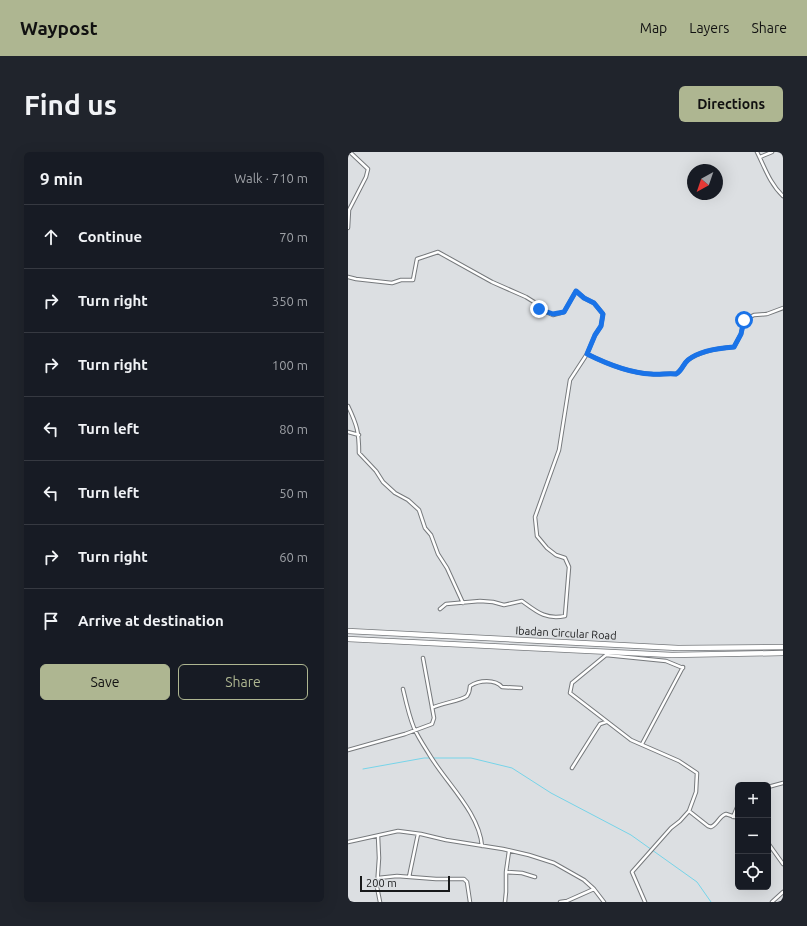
<!DOCTYPE html>
<html lang="en">
<head>
<meta charset="utf-8">
<style>
  :root { --surface:#171b24; --page:#20242c; --text:#f1f3f6; --muted:#9ea1a6; --line:#363941; --accent:#aeb691 }
  body { margin:0; font-family:Ubuntu,sans-serif; background:var(--page); color:var(--text) }
  .controls { position:absolute; right:12px; bottom:12px; display:grid; overflow:hidden; border-radius:6px; box-shadow:0 4px 16px #0002 }
  .controls button { width:36px; height:36px; display:grid; place-items:center; padding:0; border:0; border-bottom:1px solid var(--line); background:var(--surface); color:var(--text); font:20px sans-serif }
  .compass { position:absolute; left:339px; top:12px; width:36px; height:36px; border-radius:50%; background:var(--surface); box-shadow:0 4px 16px #0002; rotate:220deg }
  .scale { position:absolute; left:12px; bottom:10px; width:90px; box-sizing:border-box; padding-left:4px; border:2px solid #18191a; border-top:0; font-size:11px; line-height:14px; white-space:nowrap; color:#18191a; -webkit-text-stroke:3px #dcdfe2; paint-order:stroke }
  .stop { position:absolute; width:12px; height:12px; margin:-9px; border:3px solid #1a73e8; border-radius:50%; background:#fff }
  .stop.end { background:#1a73e8; border-color:#fff; box-shadow:0 1px 4px #0008 }
  .list { margin:0; padding:0; list-style:none }
  h2 { display:flex; justify-content:space-between; align-items:center; height:52px; margin:0; padding:0 16px; font-size:17px }
  h2 small { font-size:13px; font-weight:400; color:var(--muted) }
  .list li { display:grid; grid-template-columns:26px 1fr auto; gap:12px; align-items:center; box-sizing:border-box; height:64px; padding:0 16px; border-top:1px solid var(--line) }
  .list b { display:block; font-size:15px; white-space:nowrap }
  .list em { font-size:13px; font-style:normal; color:var(--muted) }
  .actions { display:flex; gap:8px; padding:12px 16px }
  .actions a { flex:1; padding:9px 0; border:1px solid var(--accent); border-radius:6px; text-align:center; font-size:14px; color:var(--accent) }
  .actions .main { background:var(--accent); color:#111 }
  .icon { flex:none; width:22px; height:22px; fill:none; stroke:currentColor; stroke-width:2; stroke-linecap:round; stroke-linejoin:round }
  .map { position:relative; flex:none; width:435px; height:750px; overflow:hidden; border-radius:6px }
  header { display:flex; align-items:center; gap:24px; box-sizing:border-box; height:56px; padding:0 20px; background:var(--accent); color:#111 }
  header strong { font-size:19px }
  nav { display:flex; gap:22px; margin-inline-start:auto; font-size:14px }
  .intro { display:flex; align-items:center; justify-content:space-between; box-sizing:border-box; height:96px; padding:0 24px }
  h1 { margin:0; font-size:28px }
  .button { padding:10px 18px; border-radius:6px; background:var(--accent); color:#111; font-size:14px; font-weight:700 }
  main { display:flex; gap:24px; padding:0 24px }
  aside { flex:1; background:var(--surface); border-radius:6px; box-shadow:0 4px 16px #0002 }
  .map>svg:first-child { display:block }
</style>
</head>
<body>
<header>
<strong>Waypost</strong>
<nav><a>Map</a><a>Layers</a><a>Share</a></nav>
</header>
<div class="intro"><h1>Find us</h1><a class="button">Directions</a></div>
<main>
<aside>
<h2>9 min<small>Walk · 710 m</small></h2>
<ul class="list">
<li><svg class="icon" aria-label="ahead" viewBox="0 0 24 24"><path d="M12 20V5M6 11l6-6 6 6"/></svg><div><b>Continue</b></div><em>70 m</em></li>
<li><svg class="icon" aria-label="right" viewBox="0 0 24 24"><path d="M7 20v-9h11M14 6l5 5-5 5"/></svg><div><b>Turn right</b></div><em>350 m</em></li>
<li><svg class="icon" aria-label="right" viewBox="0 0 24 24"><path d="M7 20v-9h11M14 6l5 5-5 5"/></svg><div><b>Turn right</b></div><em>100 m</em></li>
<li><svg class="icon" aria-label="left" viewBox="0 0 24 24"><path d="M17 20v-9H6M10 6l-5 5 5 5"/></svg><div><b>Turn left</b></div><em>80 m</em></li>
<li><svg class="icon" aria-label="left" viewBox="0 0 24 24"><path d="M17 20v-9H6M10 6l-5 5 5 5"/></svg><div><b>Turn left</b></div><em>50 m</em></li>
<li><svg class="icon" aria-label="right" viewBox="0 0 24 24"><path d="M7 20v-9h11M14 6l5 5-5 5"/></svg><div><b>Turn right</b></div><em>60 m</em></li>
<li><svg class="icon" aria-label="arrive" viewBox="0 0 24 24"><path d="M6 21V4h12l-3 4 3 4H6"/></svg><div><b>Arrive at destination</b></div></li>
</ul>
<div class="actions"><a class="main">Save</a><a>Share</a></div>
</aside>
<div class="map">
<svg width="435" height="750" viewBox="0 0 435 750">
  <rect width="100%" height="100%" fill="#dcdfe2"/>
  <g fill="none" stroke-linecap="round" stroke-linejoin="round">
    <!-- stream -->
    <path stroke="#76d4e9" stroke-width="1" d="M15 617 76 606H123L164 616 203 641 283 683 349 730 363 750"/>
    <defs>
      <path id="street" d="M409 0C417 16 422 32 435 44
        M412 5 424 0
        M0 76 1 58 18 25 20 17 2 0
        M0 125 8 127 44 131 53 128H65L69 107 90 100 144 130 178 145 186 150 191 157 205 163 216 160 228 139 236 146 246 151 255 162 253 174 247 183 239 202 222 228 211 298 187 365 189 384 199 396 208 403 217 406 221 415 217 464C198 468 189 460 174 449L156 453 145 450 132 449 98 452 92 457
        M239 202C259 212 281 221 303 222 312 223 319 221 328 222 334 219 335 212 340 208 352 199 372 196 386 195L393 182 396 168 406 163 419 162 435 156
        M0 254C9 273 11 280 11 301L28 319 35 330 47 341 60 348 71 358 77 376 83 383 90 402 99 416 115 451
        M0 280 11 283
        M335 516 318 509 258 503 224 531 222 541 283 588 331 609 349 621 348 640 341 659 360 674 363 675C370 672 371 664 378 662L390 666
        M55 537C58 550 61 564 66 576 70 585 76 594 81 602 98 631 131 660 134 694
        M84 556C93 551 113 549 119 544 121 541 122 538 122 534 131 528 147 527 154 535L173 536
        M294 592 335 515
        M0 598 57 582 84 572 86 566 75 506
        M224 616 248 578 252 572 258 570
        M420 635 435 631
        M385 665 390 653
        M30 684 31 706 29 735 32 750
        M0 690 50 679 73 682 98 688 155 697 181 703 206 711 236 728 246 737 256 750
        M420 691 435 712
        M158 720 174 721 187 725
        M61 725 70 682
        M30 726 49 724 88 727H116L119 730 122 750
        M157 750 158 740V720L161 699
        M212 750 219 749 246 737
        M297 750 284 720 323 676 332 669 341 659
        M424 750 435 740"/>
      <path id="highway" d="M0 479 330 496 435 495
        M0 487 324 503 435 501"/>
    </defs>
    <!-- street casing -->
    <use href="#street" stroke="#76797c" stroke-width="4.5"/>
    <!-- highway casing -->
    <use href="#highway" stroke="#76797c" stroke-width="6"/>
    <!-- street -->
    <use href="#street" stroke="#fff" stroke-width="2.5"/>
    <!-- highway -->
    <use href="#highway" stroke="#fff" stroke-width="4.5"/>
  </g>
  <g fill="none" stroke-linecap="round" stroke-linejoin="round">
    <!-- route -->
    <path stroke="#1a73e8" stroke-width="5" d="M191 157 205 162 216 160 228 139 236 146 246 151 255 162 253 174 247 183 239 202C259 212 281 221 303 222 312 223 319 221 328 222 334 219 335 212 340 208 351 199 372 196 386 195L393 182 396 168"/>
  </g>
  <g text-anchor="middle" stroke-width="3" stroke-linejoin="round" paint-order="stroke">
    <!-- street labels -->
    <g font-size="11" fill="#18191a" stroke="#dcdfe2">
      <text transform="translate(218 481) rotate(3)" y="4">Ibadan Circular Road</text>
    </g>
  </g>
</svg>
<div class="controls">
<button>+</button>
<button>−</button>
<button><svg class="icon" aria-label="locate" viewBox="0 0 24 24"><circle cx="12" cy="12" r="6"/><path d="M12 2v4M12 18v4M2 12h4M18 12h4"/></svg></button>
</div>
<svg class="compass" viewBox="-18 -18 36 36"><path d="M0-13l5 13h-10z" fill="#e53935"/><path d="M0 13l5-13h-10z" fill="#9ea1a6"/></svg>
<div class="scale">200 m</div>
<div class="stop" style="left:396px;top:168px"></div>
<div class="stop end" style="left:191px;top:157px"></div>
</div>
</main>
</body>
</html>
